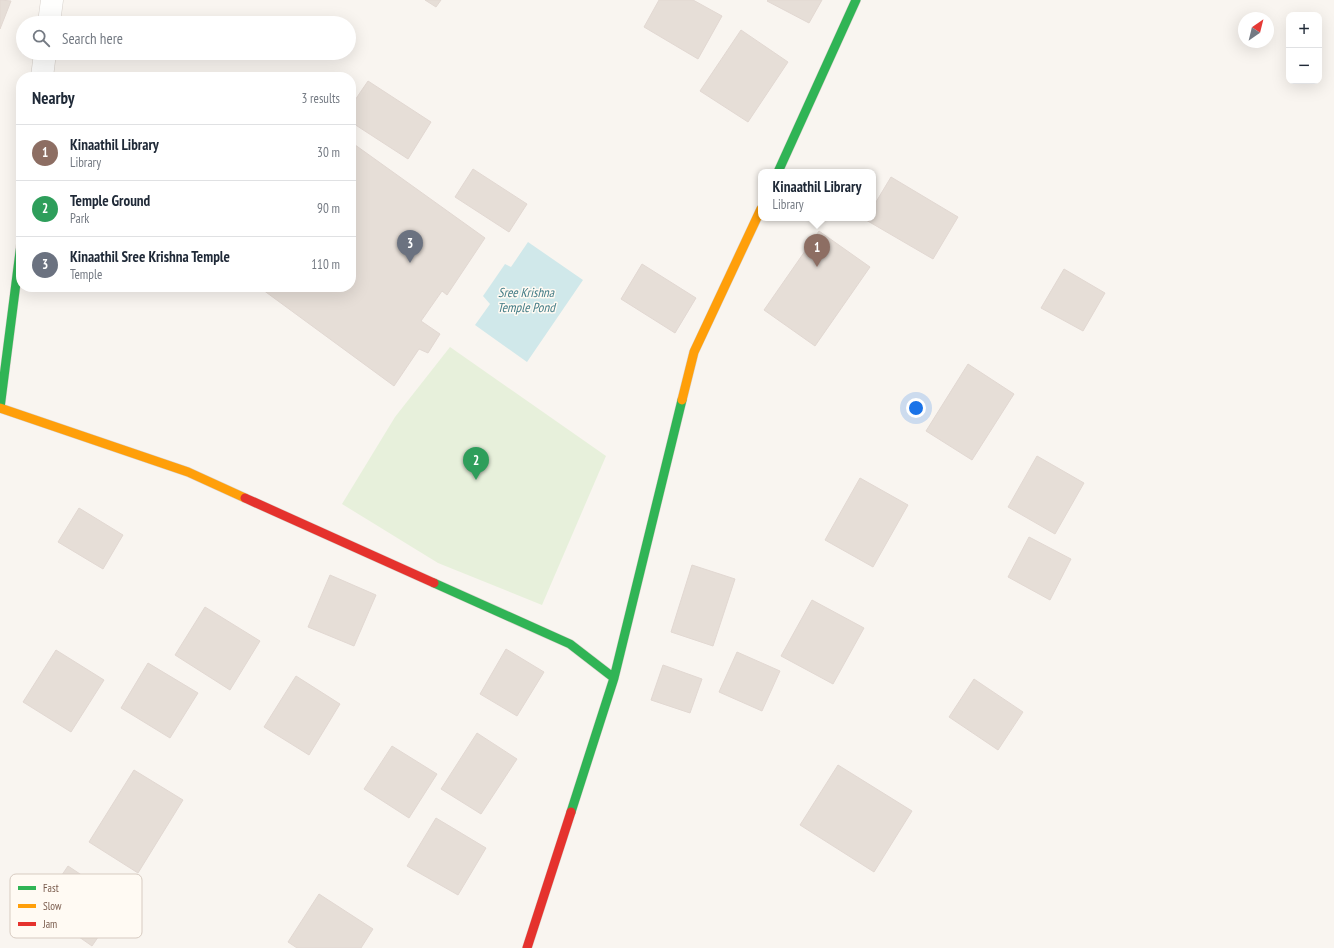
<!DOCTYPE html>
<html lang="en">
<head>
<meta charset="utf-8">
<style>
  :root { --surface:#fff; --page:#f2f2f3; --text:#1f2937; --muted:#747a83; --line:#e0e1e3; --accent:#db2777 }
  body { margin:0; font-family:"PT Sans Narrow",sans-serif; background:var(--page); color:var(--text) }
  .controls { position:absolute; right:12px; top:12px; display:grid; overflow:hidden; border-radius:8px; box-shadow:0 4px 16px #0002 }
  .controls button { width:36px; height:36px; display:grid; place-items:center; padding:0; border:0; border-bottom:1px solid var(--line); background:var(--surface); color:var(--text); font:20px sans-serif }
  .compass { position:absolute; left:1238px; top:12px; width:36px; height:36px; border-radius:50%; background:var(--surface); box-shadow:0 4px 16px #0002; rotate:35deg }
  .you { position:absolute; left:916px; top:408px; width:14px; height:14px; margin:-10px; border:3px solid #fff; border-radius:50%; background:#1a73e8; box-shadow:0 0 0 6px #1a73e833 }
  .badge { display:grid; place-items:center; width:26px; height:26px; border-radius:50%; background:var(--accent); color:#fff; font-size:13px; font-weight:700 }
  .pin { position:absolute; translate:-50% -33px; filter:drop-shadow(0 1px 2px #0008) }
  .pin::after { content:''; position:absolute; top:21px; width:14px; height:12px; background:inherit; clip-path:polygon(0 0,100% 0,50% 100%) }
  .popup { position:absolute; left:758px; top:169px; width:118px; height:52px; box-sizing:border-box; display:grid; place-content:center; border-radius:8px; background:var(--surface); filter:drop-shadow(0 1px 3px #0005); font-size:13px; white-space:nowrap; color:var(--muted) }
  .popup b { font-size:15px; color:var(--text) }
  .popup::after { content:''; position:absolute; left:50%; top:100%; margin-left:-8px; border:8px solid transparent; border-top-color:var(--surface) }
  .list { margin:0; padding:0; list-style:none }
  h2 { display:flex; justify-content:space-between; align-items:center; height:52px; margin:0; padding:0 16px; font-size:17px }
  h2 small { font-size:13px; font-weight:400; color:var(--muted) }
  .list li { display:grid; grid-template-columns:26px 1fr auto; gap:12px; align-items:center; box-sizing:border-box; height:56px; padding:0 16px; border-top:1px solid var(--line) }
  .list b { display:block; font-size:15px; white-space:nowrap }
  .list p { margin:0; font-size:13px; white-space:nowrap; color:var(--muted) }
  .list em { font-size:13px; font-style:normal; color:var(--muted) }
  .icon { flex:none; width:22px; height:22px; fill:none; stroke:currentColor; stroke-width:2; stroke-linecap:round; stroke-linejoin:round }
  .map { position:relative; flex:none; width:1334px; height:948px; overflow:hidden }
  .search { position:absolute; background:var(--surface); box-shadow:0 4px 16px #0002; left:16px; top:16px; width:340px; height:44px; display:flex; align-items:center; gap:10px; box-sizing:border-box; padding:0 14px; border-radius:22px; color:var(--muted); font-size:15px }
  .panel { position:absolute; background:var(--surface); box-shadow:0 4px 16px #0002; left:16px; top:72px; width:340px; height:220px; border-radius:16px }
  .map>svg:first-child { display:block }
</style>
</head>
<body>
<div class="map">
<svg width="1334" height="948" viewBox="0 0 1334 948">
  <rect width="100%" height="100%" fill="#f9f5f0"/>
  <!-- green -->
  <path fill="#e7f0db" d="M450 347 606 456 542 605 438 563 342 504 395 417Z"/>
  <!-- water -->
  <path fill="#d0e8ea" d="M528 242 583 280 527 362 475 325 490 304 483 296 505 264 511 267Z"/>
  <!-- building -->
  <path fill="#e6ded7" stroke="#e2d8d2" d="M0 0 11 1 0 29Z
    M425 0H441L436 7Z
    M659 0H693L722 16 698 59 644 27Z
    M768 0H822L809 23 767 1Z
    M741 30 788 62 748 122 700 91Z
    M368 81 431 122 408 159 351 122V106Z
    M351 142 485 238 447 295 442 291 421 321 440 334 428 353 419 349 394 386 259 287H351Z
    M473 169 527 204 509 232 455 197Z
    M891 177 958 217 933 259 866 220 867 218H873V207Z
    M819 231 870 267 815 346 764 310Z
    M642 264 696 298 675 333 621 299Z
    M1064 269 1105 293 1083 331 1041 308Z
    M968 364 1014 394 972 460 926 431Z
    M1037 456 1084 483 1055 534 1008 507Z
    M860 478 908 505 873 567 825 540Z
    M79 508 123 535 103 569 58 542Z
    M1029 537 1071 559 1050 600 1008 577Z
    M692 565 735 579 713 646 671 632Z
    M330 575 376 595 354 646 308 627Z
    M812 600 864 628 833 684 781 656Z
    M205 607 260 641 230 690 175 655Z
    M506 649 544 672 517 716 480 694Z
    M56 650 104 680 71 732 23 702Z
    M737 652 780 671 762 711 719 692Z
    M148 663 198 693 170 738 121 708Z
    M663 665 702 679 690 713 651 700Z
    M296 676 340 704 309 755 264 727Z
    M974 679 1023 712 998 750 949 717Z
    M477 733 517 759 481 814 441 789Z
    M392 746 437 774 409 818 364 789Z
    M838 765 912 811 874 872 800 825Z
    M134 770 183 800 138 873 89 842Z
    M436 818 486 848 458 895 407 866Z
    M68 866 122 902 92 946 39 909Z
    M319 894 373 929 361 948H297L288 942Z"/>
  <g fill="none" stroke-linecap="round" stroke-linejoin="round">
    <defs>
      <path id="street" d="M49 23 52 0
        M42 77 45 53"/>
      <path id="fast" d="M778 172 856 0
        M0 408 21 244
        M434 583 570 644 614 678 571 812
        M614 678 682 400"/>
      <path id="slow" d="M682 400 694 352 761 209
        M0 408 188 472 245 498"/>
      <path id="jam" d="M245 498 434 583
        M527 948 571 812"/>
    </defs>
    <!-- street casing -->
    <use href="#street" stroke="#d7d1cb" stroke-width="23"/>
    <!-- fast casing -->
    <use href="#fast" stroke="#d9d2cb" stroke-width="10"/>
    <!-- slow casing -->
    <use href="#slow" stroke="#d9d2cb" stroke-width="10"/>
    <!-- jam casing -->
    <use href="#jam" stroke="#d9d2cb" stroke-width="10"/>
    <!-- street -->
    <use href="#street" stroke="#fefefd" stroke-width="22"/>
    <!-- fast -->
    <use href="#fast" stroke="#30b455" stroke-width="9"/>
    <!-- slow -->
    <use href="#slow" stroke="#ff9f0a" stroke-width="9"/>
    <!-- jam -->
    <use href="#jam" stroke="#e5322d" stroke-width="9"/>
  </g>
  <g text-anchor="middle" stroke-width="3" stroke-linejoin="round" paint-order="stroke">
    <!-- water labels -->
    <g font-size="13" font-style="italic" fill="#437c86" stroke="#fffaf3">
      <text x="526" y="297">Sree Krishna<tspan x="526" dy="15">Temple Pond</tspan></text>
    </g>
  </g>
  <!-- legend -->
  <rect x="10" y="874" width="132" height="64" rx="6" fill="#fffaf3" stroke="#d7cbc1" stroke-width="1"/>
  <rect x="18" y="886" width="18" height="4" fill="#30b455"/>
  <rect x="18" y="904" width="18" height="4" fill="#ff9f0a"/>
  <rect x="18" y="922" width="18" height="4" fill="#e5322d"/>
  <g font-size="11" fill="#7a5c4d">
    <text x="43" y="892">Fast</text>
    <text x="43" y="910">Slow</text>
    <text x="43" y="928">Jam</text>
  </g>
</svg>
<div class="controls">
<button>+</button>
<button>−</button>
</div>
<svg class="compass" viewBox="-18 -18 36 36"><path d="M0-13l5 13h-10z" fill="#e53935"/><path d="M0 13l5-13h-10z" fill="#747a83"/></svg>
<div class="you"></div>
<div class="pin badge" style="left:817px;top:267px;background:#8d6e63">1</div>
<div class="popup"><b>Kinaathil Library</b>Library</div>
<div class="pin badge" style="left:476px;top:480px;background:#2e9e5b">2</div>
<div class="pin badge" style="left:410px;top:263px;background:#6b7280">3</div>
<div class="search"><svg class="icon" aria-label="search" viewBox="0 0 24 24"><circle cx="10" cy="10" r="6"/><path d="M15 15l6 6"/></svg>Search here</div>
<section class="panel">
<h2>Nearby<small>3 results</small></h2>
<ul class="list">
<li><span class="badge" style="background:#8d6e63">1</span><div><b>Kinaathil Library</b><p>Library</p></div><em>30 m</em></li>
<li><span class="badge" style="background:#2e9e5b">2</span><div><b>Temple Ground</b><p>Park</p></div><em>90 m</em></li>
<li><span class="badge" style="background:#6b7280">3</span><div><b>Kinaathil Sree Krishna Temple</b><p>Temple</p></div><em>110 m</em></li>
</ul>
</section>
</div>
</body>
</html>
